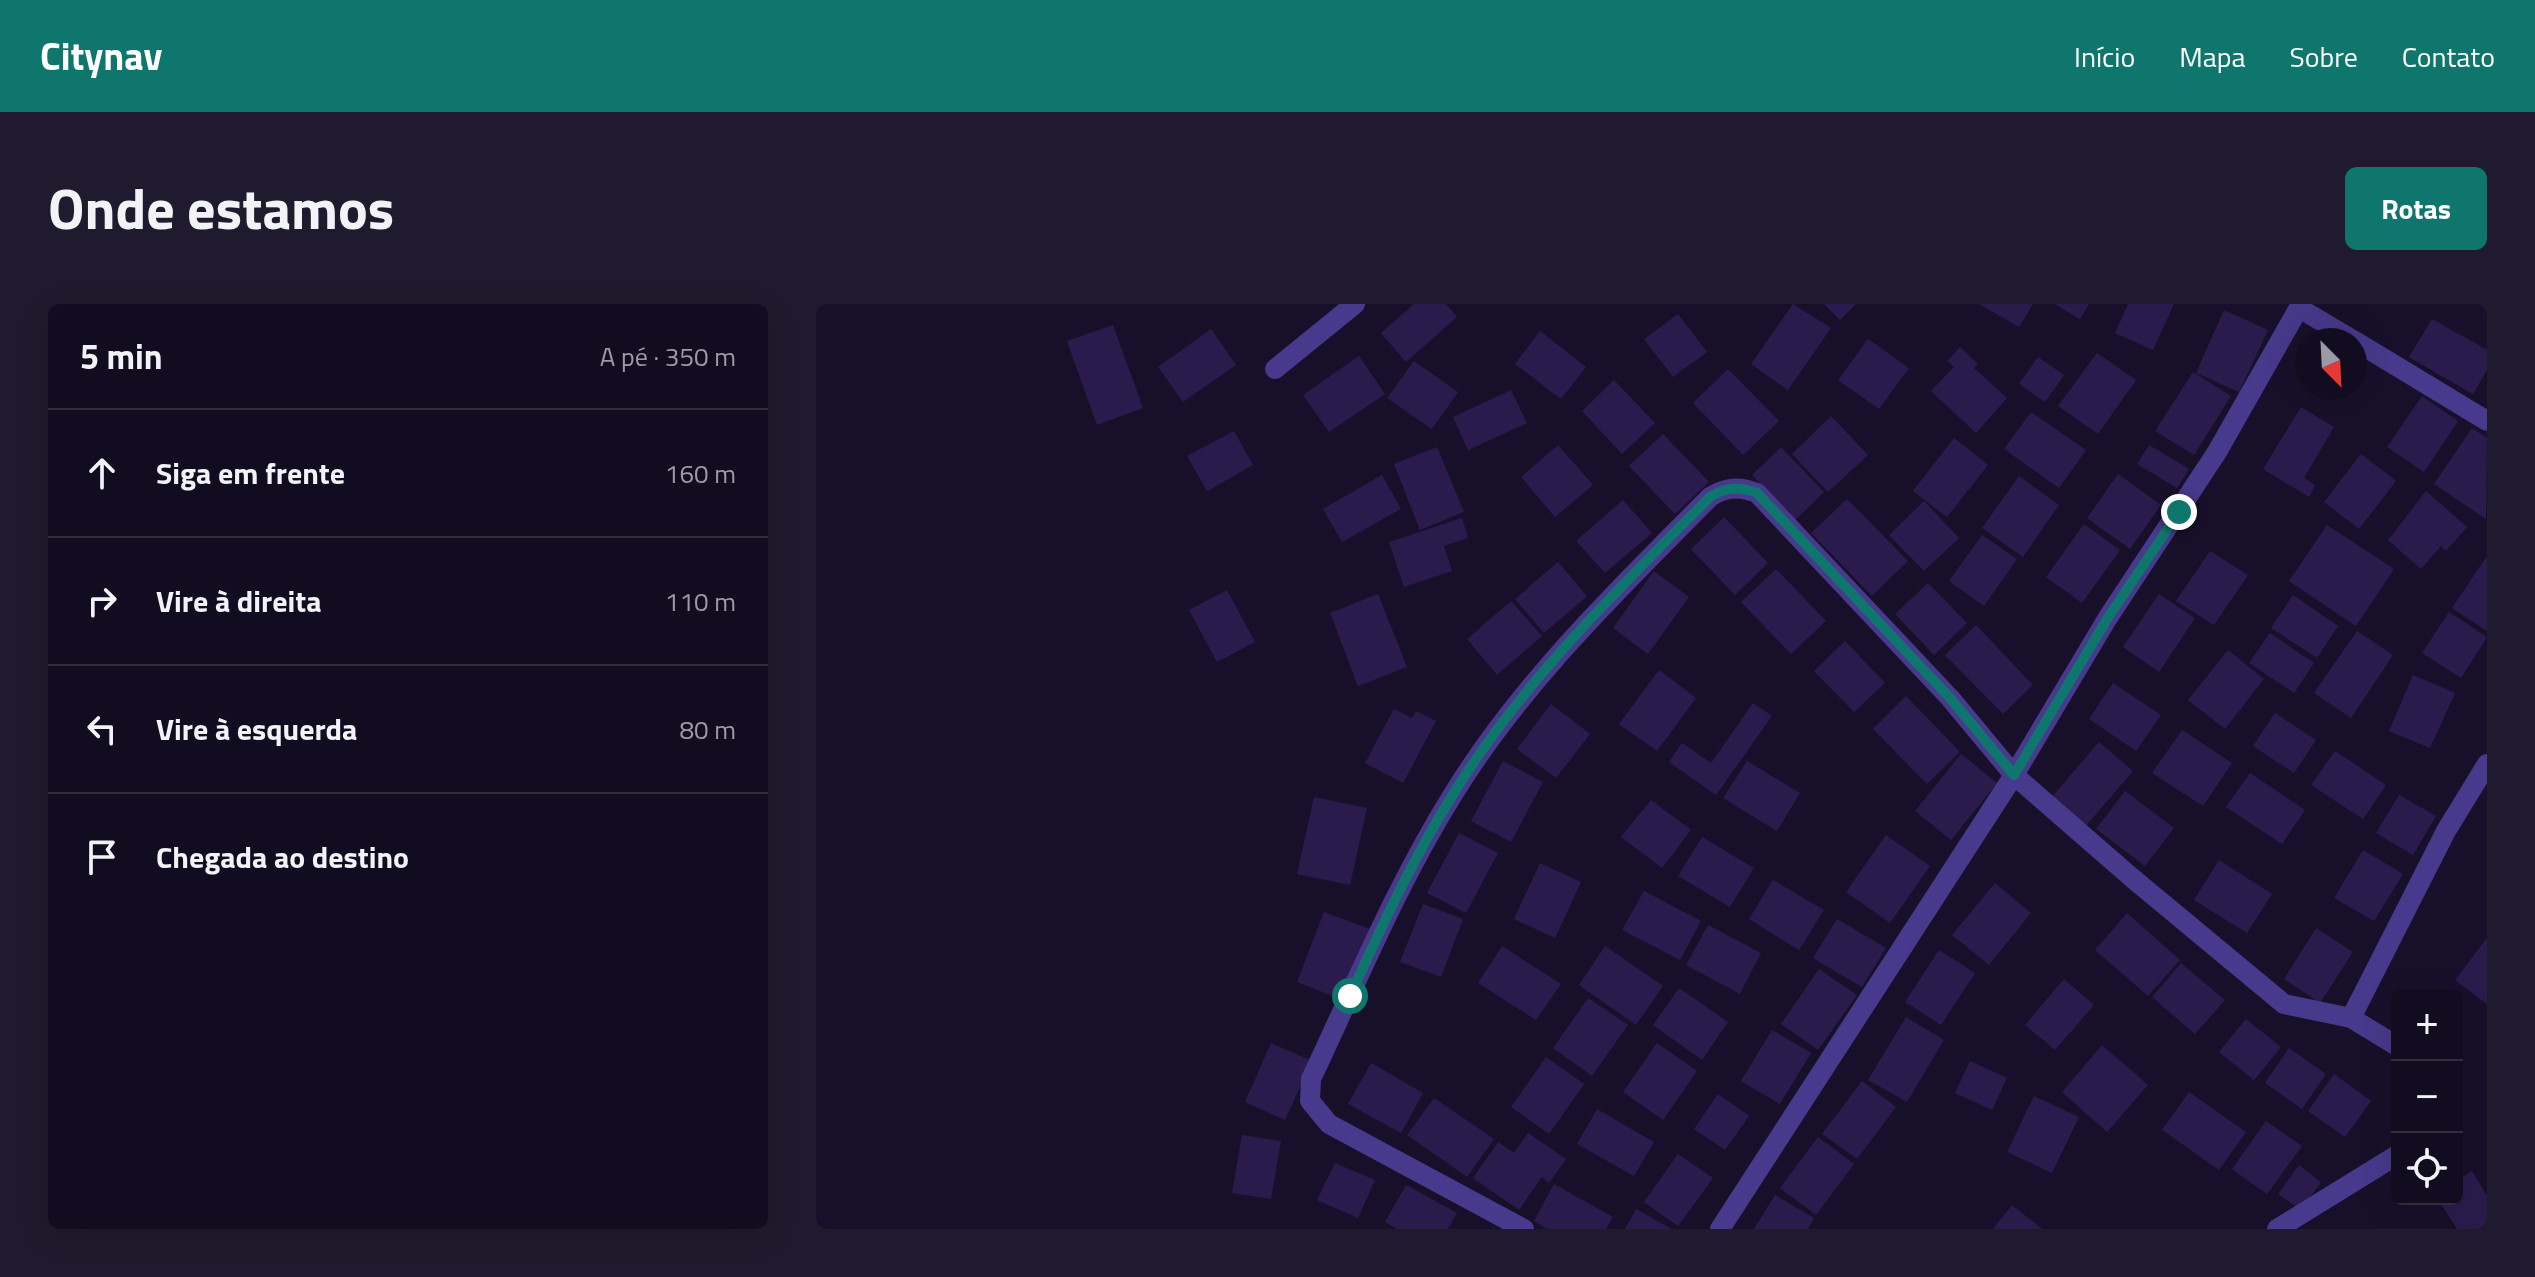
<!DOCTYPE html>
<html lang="pt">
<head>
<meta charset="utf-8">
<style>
  :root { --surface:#120c20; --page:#1f1a2d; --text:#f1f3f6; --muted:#9c9ba5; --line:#312c3e; --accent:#0f766e }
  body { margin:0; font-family:"Titillium Web",sans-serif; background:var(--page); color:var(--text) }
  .controls { position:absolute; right:24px; bottom:24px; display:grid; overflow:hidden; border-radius:12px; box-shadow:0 8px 32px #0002 }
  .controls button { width:72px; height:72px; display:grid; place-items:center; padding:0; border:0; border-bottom:2px solid var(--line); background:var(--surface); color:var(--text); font:40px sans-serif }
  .compass { position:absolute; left:1479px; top:24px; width:72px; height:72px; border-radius:50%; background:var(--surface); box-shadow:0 8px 32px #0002; rotate:156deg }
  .stop { position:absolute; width:24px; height:24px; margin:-18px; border:6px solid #0f766e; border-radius:50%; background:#fff }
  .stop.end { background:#0f766e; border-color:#fff; box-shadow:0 2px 8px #0008 }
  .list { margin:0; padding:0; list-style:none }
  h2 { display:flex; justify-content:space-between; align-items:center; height:104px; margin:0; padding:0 32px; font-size:34px }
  h2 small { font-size:26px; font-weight:400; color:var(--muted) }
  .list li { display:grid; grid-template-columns:52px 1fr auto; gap:24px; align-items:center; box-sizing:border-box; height:128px; padding:0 32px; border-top:2px solid var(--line) }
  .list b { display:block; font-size:30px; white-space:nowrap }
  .list em { font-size:26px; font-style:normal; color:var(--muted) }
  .icon { flex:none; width:44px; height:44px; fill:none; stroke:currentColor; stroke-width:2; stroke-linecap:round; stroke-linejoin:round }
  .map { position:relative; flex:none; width:1671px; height:925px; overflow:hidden; border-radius:12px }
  header { display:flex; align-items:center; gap:48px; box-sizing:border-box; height:112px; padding:0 40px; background:var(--accent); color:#fff }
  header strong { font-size:38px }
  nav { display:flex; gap:44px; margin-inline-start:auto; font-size:28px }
  .intro { display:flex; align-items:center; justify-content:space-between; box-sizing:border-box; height:192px; padding:0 48px }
  h1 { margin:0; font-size:56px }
  .button { padding:20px 36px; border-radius:12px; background:var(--accent); color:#fff; font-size:28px; font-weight:700 }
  main { display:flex; gap:48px; padding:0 48px }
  aside { flex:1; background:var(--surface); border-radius:12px; box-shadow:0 8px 32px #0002 }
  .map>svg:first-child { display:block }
</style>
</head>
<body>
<header>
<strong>Citynav</strong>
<nav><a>Início</a><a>Mapa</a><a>Sobre</a><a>Contato</a></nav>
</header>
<div class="intro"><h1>Onde estamos</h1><a class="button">Rotas</a></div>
<main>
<aside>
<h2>5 min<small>A pé · 350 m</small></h2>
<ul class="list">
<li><svg class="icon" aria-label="ahead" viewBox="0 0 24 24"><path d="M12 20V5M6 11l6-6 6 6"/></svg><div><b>Siga em frente</b></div><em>160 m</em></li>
<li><svg class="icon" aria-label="right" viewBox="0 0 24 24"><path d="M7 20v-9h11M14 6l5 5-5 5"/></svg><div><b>Vire à direita</b></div><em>110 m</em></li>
<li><svg class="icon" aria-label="left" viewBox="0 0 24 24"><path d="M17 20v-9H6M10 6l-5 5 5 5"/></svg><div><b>Vire à esquerda</b></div><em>80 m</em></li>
<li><svg class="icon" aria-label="arrive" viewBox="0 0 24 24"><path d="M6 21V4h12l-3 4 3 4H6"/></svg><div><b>Chegada ao destino</b></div></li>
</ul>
</aside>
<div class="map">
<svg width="1671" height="925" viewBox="0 0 1671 925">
  <rect width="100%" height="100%" fill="#18102a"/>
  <!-- building -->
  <path fill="#2b1b4c" d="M598 0H630L641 13 590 58 565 29Z
    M977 0 1015 24 972 86 935 60Z
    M1008 0H1040L1024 16Z
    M1163 0H1217L1203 23Z
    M1238 0H1273L1264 15Z
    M1312 0H1358L1337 46 1299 29Z
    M1408 6 1452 26 1423 88 1380 69Z
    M862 10 891 48 857 73 828 35Z
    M1616 15 1671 46V66L1657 90 1593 53Z
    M297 21 327 104 281 121 251 37Z
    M395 25 420 61 367 98 342 63Z
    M724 27 770 63 745 95 699 60Z
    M1052 35 1093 64 1063 105 1022 76Z
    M1144 43 1162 60 1158 64 1191 94 1160 129 1115 87 1138 63 1131 57Z
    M1281 49 1320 76 1282 130 1242 102Z
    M543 52 569 90 513 128 487 91Z
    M1222 53 1248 71 1229 98 1203 80Z
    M598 57 642 88 616 125 571 94Z
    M912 65 963 117 927 151 877 99Z
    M1377 68 1415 92 1378 151 1339 127Z
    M798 76 839 119 806 150 766 107Z
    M695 86 711 119 652 146 637 113Z
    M1606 92 1642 117 1608 168 1571 143Z
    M1485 103 1518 123 1488 174 1499 181 1493 193 1447 165Z
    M1215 108 1270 146 1243 184 1188 145Z
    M1015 112 1052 151 1012 188 976 150Z
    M1656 124 1671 134 1670 215 1618 180Z
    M418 127 437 161 391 187 371 152Z
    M847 130 893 178 859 210 813 162Z
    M1138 134 1172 161 1131 213 1097 187Z
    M742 141 777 181 739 213 705 173Z
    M1333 141 1373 165 1361 184 1321 160Z
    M621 143 648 208 604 226 578 160Z
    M965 143 1008 188 979 216 936 171Z
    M1545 150 1580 177 1543 225 1508 198Z
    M1302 170 1345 201 1314 245 1271 214Z
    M566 171 585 205 526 238 507 205Z
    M1203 172 1243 201 1207 253 1166 224Z
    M1610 187 1651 223 1630 247 1625 242 1605 265 1572 236Z
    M1031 195 1092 257 1056 292 995 229Z
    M807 196 836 229 789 269 760 237Z
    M1108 197 1143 234 1108 267 1073 231Z
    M908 213 952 259 919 291 875 245Z
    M646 214 652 234 628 242 636 267 588 283 573 238Z
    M1268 220 1304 246 1266 299 1230 273Z
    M1511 221 1578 265 1540 322 1473 277Z
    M1166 231 1201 255 1168 302 1133 277Z
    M1394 247 1432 271 1398 321 1360 297Z
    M1671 252V327L1636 304Z
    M742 258 771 292 728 329 699 295Z
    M960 265 1010 317 975 350 925 298Z
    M838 267 873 293 832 350 797 324Z
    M1112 279 1151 319 1118 351 1079 310Z
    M411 286 439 338 401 358 373 306Z
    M562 290 591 363 542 382 514 309Z
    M1343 290 1379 314 1343 368 1307 343Z
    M1477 291 1522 322 1501 354 1455 324Z
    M695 297 726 332 681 371 651 335Z
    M1633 308 1671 333 1645 374 1606 349Z
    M1160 321 1217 381 1187 410 1129 351Z
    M1541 327 1577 351 1535 414 1498 389Z
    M1454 329 1498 359 1478 389 1433 359Z
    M1029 337 1069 379 1038 408 998 367Z
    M1412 346 1448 375 1409 425 1372 396Z
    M843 366 880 394 841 447 803 420Z
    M1597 371 1639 389 1614 444 1573 427Z
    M1297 379 1345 411 1320 447 1273 415Z
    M1090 392 1144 448 1111 480 1057 425Z
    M937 399 956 412 900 491 853 458 866 439 895 459Z
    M735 400 774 430 740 474 701 445Z
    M578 405 596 414 600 407 620 417 587 479 549 459Z
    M1459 409 1500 436 1478 469 1437 442Z
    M1366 426 1416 459 1387 502 1336 469Z
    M1283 438 1317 467 1269 523 1235 494Z
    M1519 447 1570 481 1547 515 1495 481Z
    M1145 450 1181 479 1135 536 1099 507Z
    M687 457 727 478 695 538 655 517Z
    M931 457 984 489 961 527 907 494Z
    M1434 469 1489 506 1466 540 1410 503Z
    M1309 487 1358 524 1329 562 1280 525Z
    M1583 491 1620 512 1597 551 1560 529Z
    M498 493 551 504 534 581 481 570Z
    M835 496 875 526 846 564 805 533Z
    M643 529 682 549 650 609 611 589Z
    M1070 531 1114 562 1074 619 1030 588Z
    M886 533 938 564 914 603 862 572Z
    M1547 546 1587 570 1558 617 1518 594Z
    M1403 556 1456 590 1431 629 1378 596Z
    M724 559 765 578 739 634 698 615Z
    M957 576 1008 606 983 646 933 615Z
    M1179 579 1215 609 1173 661 1136 631Z
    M828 587 885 617 864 656 806 626Z
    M607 600 647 615 625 673 584 658Z
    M508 608 554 625 527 696 481 678Z
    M1311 609 1364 656 1332 692 1279 646Z
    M1021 615 1070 644 1046 683 997 654Z
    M892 621 945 649 924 690 870 661Z
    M1500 624 1537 648 1504 699 1468 675Z
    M1671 634V700L1639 676Z
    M686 642 745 680 720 716 662 679Z
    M789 642 847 682 820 721 763 681Z
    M1123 646 1159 669 1125 721 1089 698Z
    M1365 659 1409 696 1379 730 1336 693Z
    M1003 665 1041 691 1002 746 965 720Z
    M1248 675 1278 701 1239 746 1209 721Z
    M863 684 912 718 886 756 837 721Z
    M772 694 812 721 776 772 737 744Z
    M1090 713 1128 736 1091 798 1052 776Z
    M1430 715 1465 743 1438 776 1403 748Z
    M956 726 995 749 964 800 925 777Z
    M455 739 496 757 469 816 429 798Z
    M841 739 881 767 847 816 807 788Z
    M1286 741 1332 781 1291 828 1246 788Z
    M1473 744 1510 770 1486 805 1449 779Z
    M730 753 768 780 733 830 695 803Z
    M1154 757 1191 774 1176 806 1139 789Z
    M555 759 607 789 585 829 532 800Z
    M1518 770 1555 797 1529 833 1492 807Z
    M1046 777 1080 803 1041 855 1006 830Z
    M1373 788 1430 828 1403 866 1346 826Z
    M902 790 933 812 909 846 878 825Z
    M1218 792 1263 813 1236 869 1191 848Z
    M618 794 678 835 651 873 591 831Z
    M781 805 838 838 818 872 761 840Z
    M1450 817 1486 842 1451 890 1416 865Z
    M712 829 750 855 733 879 726 873 703 906 657 874 682 838 698 849Z
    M426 831 465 837 455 895 416 889Z
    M1002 833 1038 860 1000 911 964 884Z
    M862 850 897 874 862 922 828 898Z
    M519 859 559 876 542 914 501 896Z
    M1483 861 1505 878 1485 906 1462 890Z
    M1656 867 1671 892V925H1641L1622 895H1641V877Z
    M738 880 797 913 790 925H731L718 917Z
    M590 881 641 909 632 925H581L569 918Z
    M959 891 998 914 992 925H938Z
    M1196 901 1226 925H1177Z
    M820 905 856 925H809Z"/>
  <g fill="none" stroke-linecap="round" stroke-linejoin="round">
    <!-- street -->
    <path stroke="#47398b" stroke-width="20" d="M1483 4 1537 36
      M1539 37 1671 117
      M459 65 539 0
      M1535 714 1630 527 1671 460
      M708 925 513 820 494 797 495 775C540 680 580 582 636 492 705 379 801 287 894 193 910 183 923 182 941 189L1134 394 1198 471 1315 573 1468 700 1535 714 1581 742
      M904 925 1198 471 1291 315 1401 148 1485 0
      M1461 925 1581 851"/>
  </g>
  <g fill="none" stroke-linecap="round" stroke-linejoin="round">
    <!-- route -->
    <path stroke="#0f766e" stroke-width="10" d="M534 692C565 624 596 556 636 492 705 379 801 286 894 193 910 183 923 182 941 189L1134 394 1198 471 1291 315 1363 208"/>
  </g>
</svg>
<div class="controls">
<button>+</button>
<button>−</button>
<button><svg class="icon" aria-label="locate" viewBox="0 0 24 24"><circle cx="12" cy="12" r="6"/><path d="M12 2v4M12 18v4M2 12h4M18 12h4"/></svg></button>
</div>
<svg class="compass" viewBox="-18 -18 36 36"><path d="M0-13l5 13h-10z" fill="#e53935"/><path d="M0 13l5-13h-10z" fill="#9c9ba5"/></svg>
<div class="stop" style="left:534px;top:692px"></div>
<div class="stop end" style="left:1363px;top:208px"></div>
</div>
</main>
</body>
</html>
